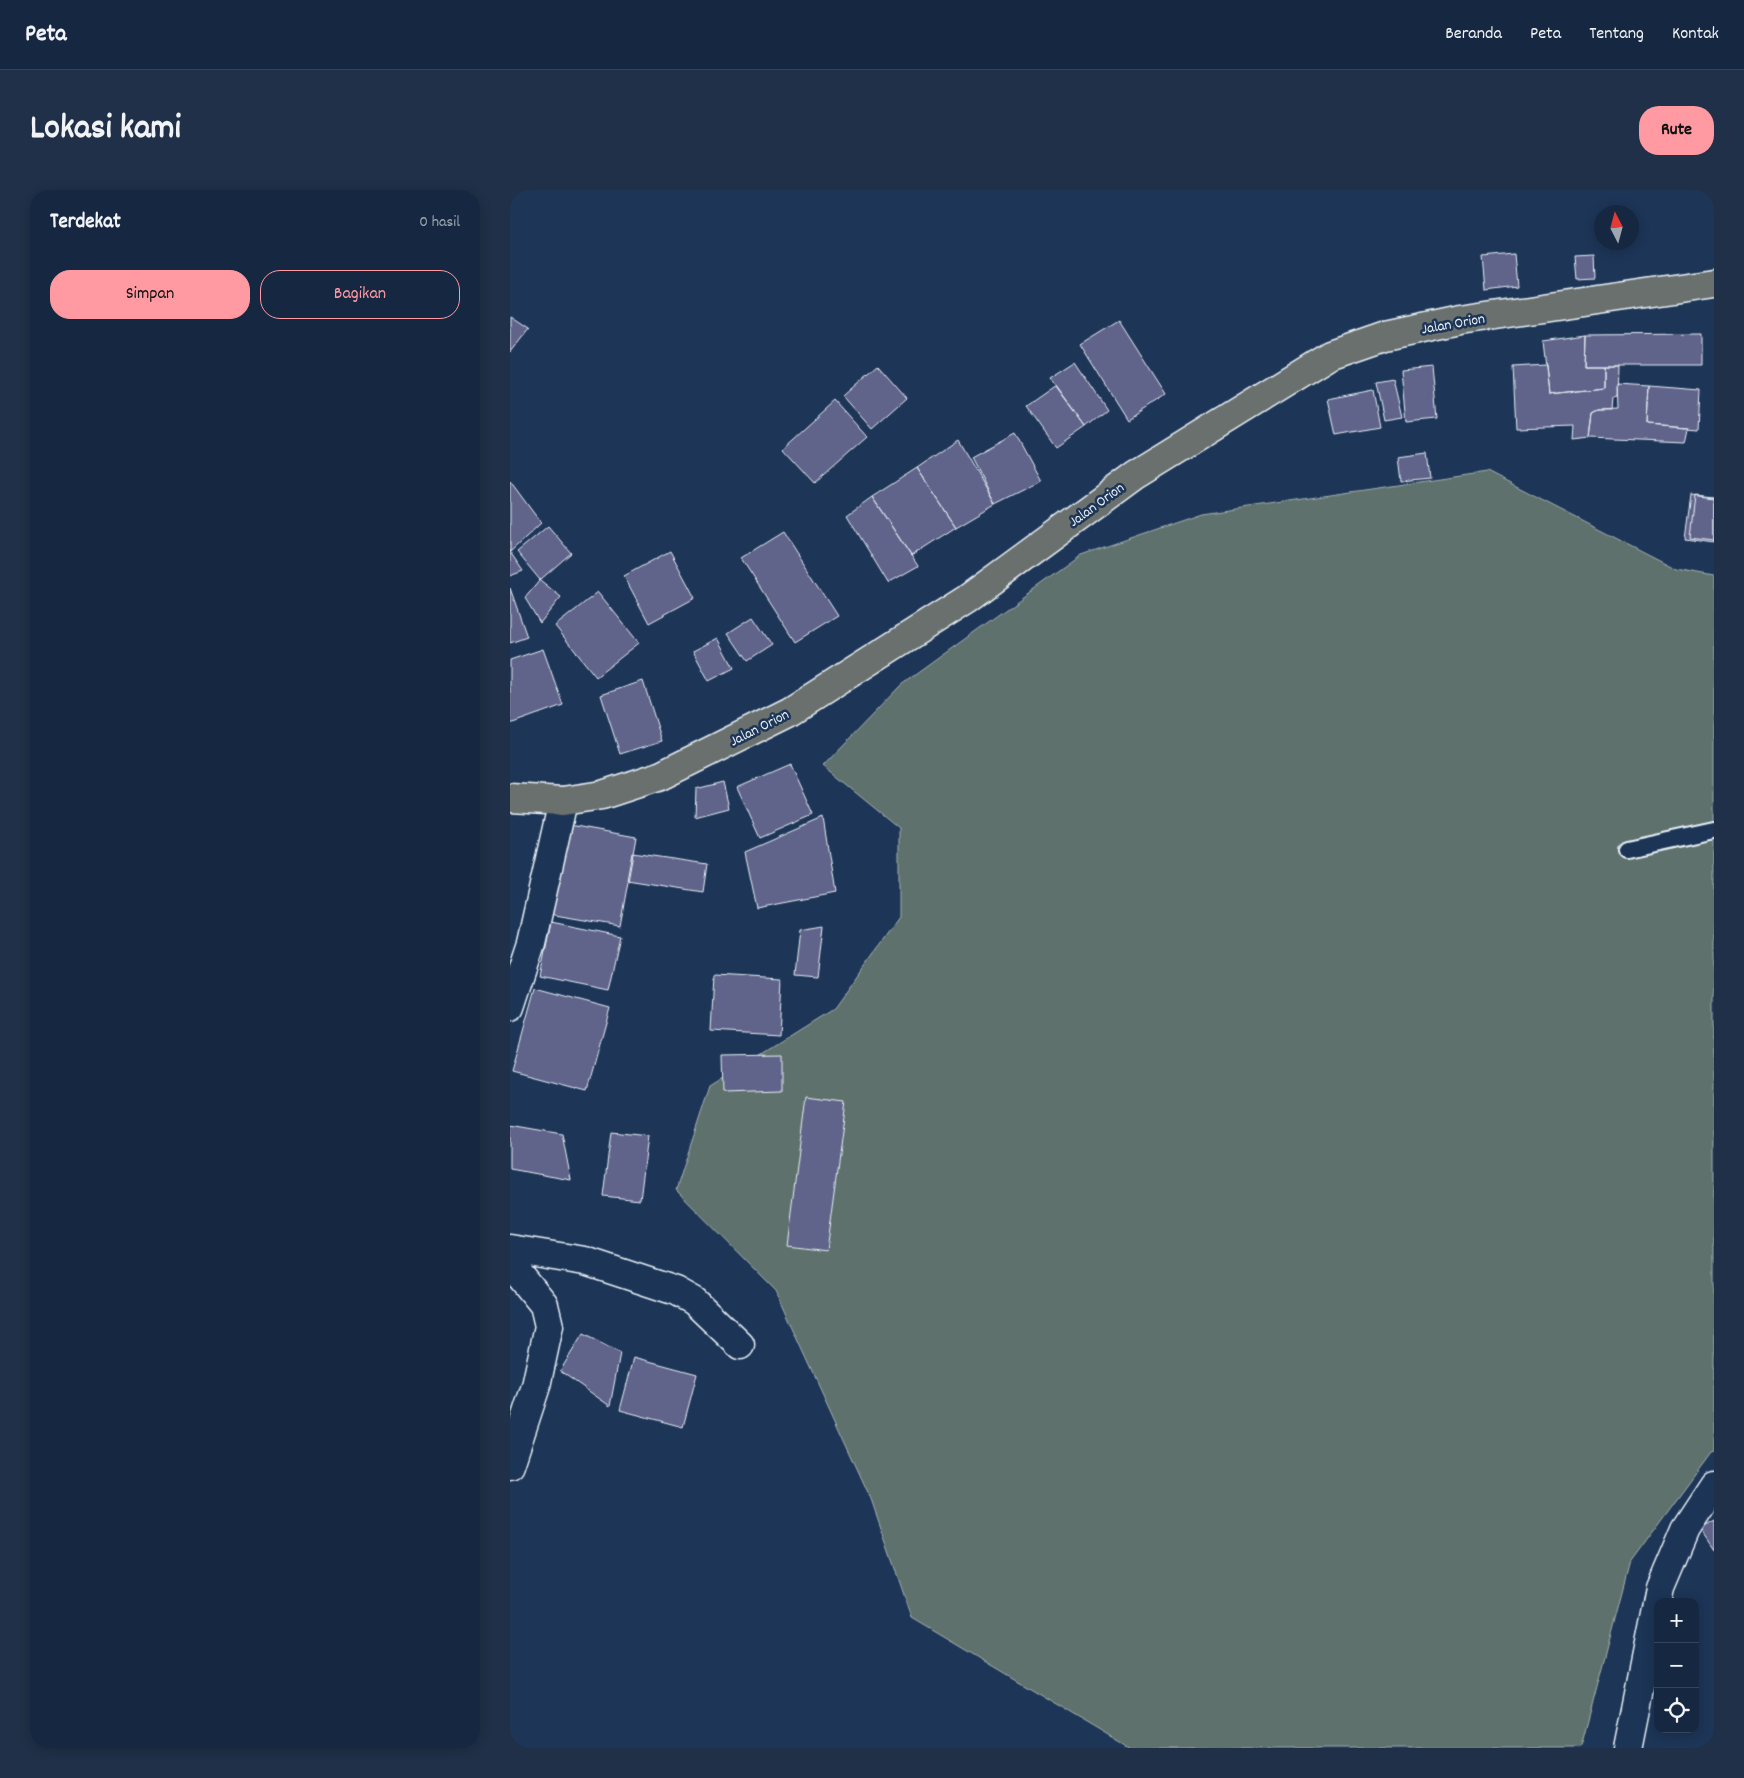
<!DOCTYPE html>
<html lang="id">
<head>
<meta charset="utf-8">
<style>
  :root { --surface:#162841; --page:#1f3048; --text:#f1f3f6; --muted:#9ea6b1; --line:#35445a; --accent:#ff9aa2 }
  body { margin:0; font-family:Dekko,sans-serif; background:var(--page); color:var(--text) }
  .controls { position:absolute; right:15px; bottom:15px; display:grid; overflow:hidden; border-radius:10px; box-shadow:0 2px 12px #0003 }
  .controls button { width:45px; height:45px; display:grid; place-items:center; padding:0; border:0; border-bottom:1px solid var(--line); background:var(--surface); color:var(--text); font:25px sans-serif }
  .compass { position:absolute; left:1084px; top:15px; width:45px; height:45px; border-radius:50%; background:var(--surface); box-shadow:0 2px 12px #0003; rotate:354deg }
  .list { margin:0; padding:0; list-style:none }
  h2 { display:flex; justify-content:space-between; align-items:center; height:65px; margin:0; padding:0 20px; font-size:21px }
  h2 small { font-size:16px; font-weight:400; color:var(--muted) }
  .actions { display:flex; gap:10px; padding:15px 20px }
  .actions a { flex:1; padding:11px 0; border:1px solid var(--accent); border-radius:20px; text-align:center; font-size:18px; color:var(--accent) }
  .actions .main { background:var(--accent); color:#111 }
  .icon { flex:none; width:28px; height:28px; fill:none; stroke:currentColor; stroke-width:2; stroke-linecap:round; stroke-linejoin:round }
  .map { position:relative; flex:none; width:1204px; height:1558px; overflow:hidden; border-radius:20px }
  header { display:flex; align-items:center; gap:30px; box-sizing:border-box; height:70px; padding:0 25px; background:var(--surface); border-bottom:1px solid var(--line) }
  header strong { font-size:24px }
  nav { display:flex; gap:28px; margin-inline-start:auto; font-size:18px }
  .intro { display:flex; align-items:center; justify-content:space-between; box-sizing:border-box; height:120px; padding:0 30px }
  h1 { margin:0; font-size:35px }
  .button { padding:12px 22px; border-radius:20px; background:var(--accent); color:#111; font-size:18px; font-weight:700 }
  main { display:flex; gap:30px; padding:0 30px }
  aside { flex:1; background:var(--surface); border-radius:20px; box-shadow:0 2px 12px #0003 }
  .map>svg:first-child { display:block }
</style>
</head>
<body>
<header>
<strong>Peta</strong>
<nav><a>Beranda</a><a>Peta</a><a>Tentang</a><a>Kontak</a></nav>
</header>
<div class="intro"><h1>Lokasi kami</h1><a class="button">Rute</a></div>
<main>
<aside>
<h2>Terdekat<small>0 hasil</small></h2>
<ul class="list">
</ul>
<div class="actions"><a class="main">Simpan</a><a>Bagikan</a></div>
</aside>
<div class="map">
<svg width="1204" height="1558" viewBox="0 0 1204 1558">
  <rect width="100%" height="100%" fill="#1d3557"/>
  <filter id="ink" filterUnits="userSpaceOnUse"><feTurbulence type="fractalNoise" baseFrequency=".02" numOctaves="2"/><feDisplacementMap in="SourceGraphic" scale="10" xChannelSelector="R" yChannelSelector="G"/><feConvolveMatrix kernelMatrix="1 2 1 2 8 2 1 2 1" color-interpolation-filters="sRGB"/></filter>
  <g filter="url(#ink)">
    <!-- green -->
    <path fill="#5e716c" stroke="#a3b1b2" d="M977 282 1166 379 1204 386V1261L1201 1262 1120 1372 1072 1554 1070 1558H620L402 1428 361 1309 266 1101 166 1000 200 896 323 819 389 727V638L313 576 391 495 571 365 691 324Z"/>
    <!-- building -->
    <path fill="#61648a" stroke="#e8f1f8" d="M1004 64 1007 96 976 100 973 67Z
      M1084 66 1085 88 1067 89 1065 67Z
      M0 127 18 139 0 162Z
      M609 130 656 204 617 229 570 154Z
      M1191 144V175H1074L1075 145Z
      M1075 145 1074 175H1094V198L1039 204 1033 151Z
      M565 172 597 220 576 237 540 188Z
      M368 175 397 208 362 239 333 206Z
      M1036 175 1039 204 1094 198V175H1108L1107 208 1103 209 1102 220H1089L1083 223 1080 248 1064 250 1065 236 1006 238 1003 177Z
      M922 177 927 229 896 232 891 180Z
      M883 189 892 227 874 230 866 192Z
      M1107 194 1139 196 1137 235 1179 238 1176 252 1080 248 1083 223 1089 220 1108 219Z
      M546 195 576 237 546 258 516 216Z
      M1139 196 1191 200 1189 239 1137 235Z
      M863 200 870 237 826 245 818 209Z
      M325 211 357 247 305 293 273 258Z
      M505 243 531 291 485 314 461 267Z
      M448 250 485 314 446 337 407 278Z
      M917 263 920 288 891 291 888 267Z
      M407 278 446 337 401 366 362 307Z
      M0 291 31 333 0 362Z
      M1181 305 1204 308V352L1175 348Z
      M1185 305 1204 307V350L1180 347Z
      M362 307 408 376 378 393 337 325Z
      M38 336 61 363 30 390 7 362Z
      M273 342 327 426 285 452 231 368Z
      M160 361 185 408 139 433 114 386Z
      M0 362 13 381 0 386Z
      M30 390 51 407 30 433 15 408Z
      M0 398 17 447 0 453Z
      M88 402 129 453 86 487 45 436Z
      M243 427 262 455 237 471 218 443Z
      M208 448 224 478 199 491 183 461Z
      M33 459 53 515 0 534V470Z
      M133 491 152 551 110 564 91 505Z
      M280 574 303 625 250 648 227 597Z
      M213 592 219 618 185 627 186 599Z
      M313 628 325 703 247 718 235 662Z
      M54 634 126 647 110 736 39 724Z
      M122 663 197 674 193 702 117 690Z
      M41 732 110 746 98 800 30 786Z
      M314 736 308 787 285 785 290 740Z
      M204 785 272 789 269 845 201 841Z
      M25 798 100 818 77 901 2 881Z
      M272 864V901L213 903 212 865Z
      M296 907 336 912 316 1060 277 1055Z
      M0 935 52 944 61 990 0 979Z
      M101 942 138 946 130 1010 93 1006Z
      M73 1144 110 1163 100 1216 50 1181Z
      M124 1167 187 1184 173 1237 110 1220Z
      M1204 1331V1360L1190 1339Z"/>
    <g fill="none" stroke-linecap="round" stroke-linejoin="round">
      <defs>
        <path id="lane" d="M1117 659 1204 640"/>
        <path id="street" d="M0 817 21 753 53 611
          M0 1059 75 1071 166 1101 184 1111 230 1155
          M0 1073 34 1115 39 1136 26 1196 0 1275
          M1118 1558 1150 1398 1175 1339 1204 1295"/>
        <path id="highway" d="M0 608 53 611 92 605 150 586 279 522 457 409 626 285 820 165 875 146 950 130 1204 93"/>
      </defs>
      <!-- lane casing -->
      <use href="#lane" stroke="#e8f1f8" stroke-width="20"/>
      <!-- street casing -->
      <use href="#street" stroke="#e8f1f8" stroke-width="31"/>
      <!-- highway casing -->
      <use href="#highway" stroke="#e8f1f8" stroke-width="31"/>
      <!-- lane -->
      <use href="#lane" stroke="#1d3557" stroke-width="16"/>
      <!-- street -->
      <use href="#street" stroke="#1d3557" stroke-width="28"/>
      <!-- highway -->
      <use href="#highway" stroke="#6a706d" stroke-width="28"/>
    </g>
  </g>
  <g text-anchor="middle" stroke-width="5" stroke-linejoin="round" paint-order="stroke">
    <!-- street labels -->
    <g font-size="15" fill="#e8f1f8" stroke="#1d3557">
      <text transform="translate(943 133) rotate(-10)" y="5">Jalan Orion</text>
      <text transform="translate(586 314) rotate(-36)" y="5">Jalan Orion</text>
      <text transform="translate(249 537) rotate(-27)" y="5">Jalan Orion</text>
    </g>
  </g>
</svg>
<div class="controls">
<button>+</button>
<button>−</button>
<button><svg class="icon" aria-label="locate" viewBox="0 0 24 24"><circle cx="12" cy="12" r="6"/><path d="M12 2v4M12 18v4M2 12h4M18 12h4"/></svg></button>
</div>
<svg class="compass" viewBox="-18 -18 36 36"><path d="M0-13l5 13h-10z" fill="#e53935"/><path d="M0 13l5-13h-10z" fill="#9ea6b1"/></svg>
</div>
</main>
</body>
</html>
